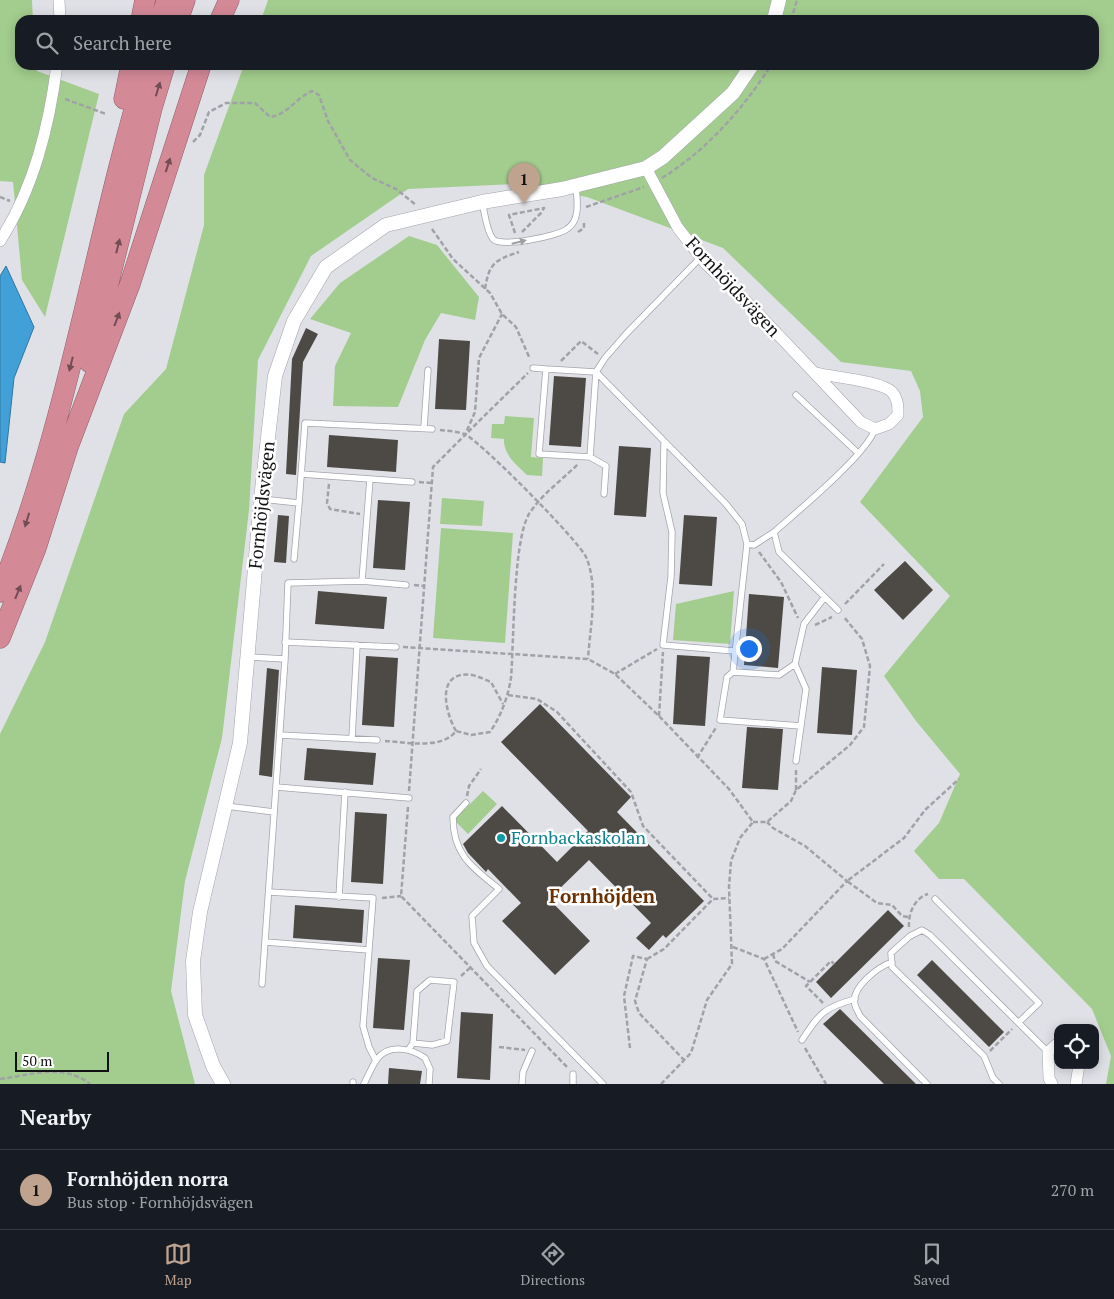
<!DOCTYPE html>
<html lang="en">
<head>
<meta charset="utf-8">
<style>
  :root { --surface:#171b24; --page:#242831; --text:#f1f3f6; --muted:#9ea1a6; --line:#363941; --accent:#c0a38f }
  body { margin:0; font-family:"PT Serif",serif; background:var(--page); color:var(--text) }
  .controls { position:absolute; right:15px; bottom:15px; display:grid; overflow:hidden; border-radius:10px; box-shadow:0 2px 12px #0003 }
  .controls button { width:45px; height:45px; display:grid; place-items:center; padding:0; border:0; border-bottom:1px solid var(--line); background:var(--surface); color:var(--text); font:25px sans-serif }
  .scale { position:absolute; left:15px; bottom:12px; width:94px; box-sizing:border-box; padding-left:5px; border:2px solid #111113; border-top:0; font-size:14px; line-height:18px; white-space:nowrap; color:#111113; -webkit-text-stroke:4px #fff; paint-order:stroke }
  .you { position:absolute; left:748px; top:648px; width:18px; height:18px; margin:-12px; border:4px solid #fff; border-radius:50%; background:#1a73e8; box-shadow:0 0 0 8px #1a73e833 }
  .badge { display:grid; place-items:center; width:32px; height:32px; border-radius:50%; background:var(--accent); color:#111; font-size:16px; font-weight:700 }
  .pin { position:absolute; translate:-50% -41px; filter:drop-shadow(0 1px 2px #0008) }
  .pin::after { content:''; position:absolute; top:26px; width:18px; height:15px; background:inherit; clip-path:polygon(0 0,100% 0,50% 100%) }
  .list { margin:0; padding:0; list-style:none }
  h2 { display:flex; justify-content:space-between; align-items:center; height:65px; margin:0; padding:0 20px; font-size:21px }
  h2 small { font-size:16px; font-weight:400; color:var(--muted) }
  .list li { display:grid; grid-template-columns:32px 1fr auto; gap:15px; align-items:center; box-sizing:border-box; height:80px; padding:0 20px; border-top:1px solid var(--line) }
  .list b { display:block; font-size:19px; white-space:nowrap }
  .list p { margin:0; font-size:16px; white-space:nowrap; color:var(--muted) }
  .list em { font-size:16px; font-style:normal; color:var(--muted) }
  .icon { flex:none; width:28px; height:28px; fill:none; stroke:currentColor; stroke-width:2; stroke-linecap:round; stroke-linejoin:round }
  .map { position:relative; flex:none; width:1114px; height:1084px; overflow:hidden }
  .search { position:absolute; background:var(--surface); box-shadow:0 2px 12px #0003; left:15px; right:15px; top:15px; height:55px; display:flex; align-items:center; gap:12px; box-sizing:border-box; padding:0 18px; border-radius:15px; color:var(--muted); font-size:19px }
  .sheet { height:145px; background:var(--surface) }
  nav { display:flex; justify-content:space-around; align-items:center; box-sizing:border-box; height:70px; border-top:1px solid var(--line); background:var(--surface); font-size:14px; color:var(--muted) }
  nav a { display:grid; justify-items:center; gap:2px }
  nav .on { color:var(--accent) }
  .map>svg:first-child { display:block }
</style>
</head>
<body>
<div class="map">
<svg width="1114" height="1084" viewBox="0 0 1114 1084">
  <rect width="100%" height="100%" fill="#dfe1e7"/>
  <!-- green -->
  <path fill="#a3cd8e" d="M0 0H32L33 20H20V65H36L37 71 99 94 45 317 22 280 13 182 0 181Z
    M268 0H1114V1084H1106L1111 1056 1092 1009 964 879H939L914 851 939 823 960 774 916 721 884 676 950 596 860 502 923 417 920 391 911 371 841 362 723 248 587 197 516 184 408 189 311 256 258 360 249 510 222 738 185 881 171 991 195 1084H0V734L45 642 124 414 166 369 204 225V175L244 65H1094V20H261Z
    M409 236 437 245 479 297 475 320 441 313 425 340 398 407 333 406 335 366 351 333 310 319 340 283Z
    M505 416 534 418 531 457 543 458 542 476 527 475C517 465 503 455 504 439L491 438 492 424H504Z
    M442 498 484 501 482 526 440 524Z
    M441 528 513 533 505 643 433 638Z
    M734 591 730 644 673 640 676 604Z
    M483 791 497 804 468 834 454 820Z"/>
  <!-- water -->
  <path fill="#42a0d9" stroke="#33759e" d="M6 266 34 327 14 378 5 463 0 462V276Z"/>
  <!-- building -->
  <path fill="#4d4a46" d="M306 328 318 334 303 362 296 475 286 474 292 359Z
    M439 339 470 341 466 410 435 409Z
    M554 376 586 378 581 447 549 445Z
    M329 435 398 440 396 472 327 467Z
    M619 446 651 448 646 517 614 515Z
    M378 500 410 502 405 570 373 568Z
    M278 515 289 516 286 563 274 562Z
    M684 515 717 517 712 586 679 584Z
    M905 561 933 590 903 620 874 590Z
    M318 591 387 597 384 629 315 624Z
    M749 594 784 597 778 668 744 665Z
    M677 655 710 657 705 726 673 724Z
    M366 656 398 658 394 727 362 725Z
    M822 667 857 670 852 735 817 733Z
    M267 668 279 670 272 777 259 775Z
    M540 704 631 797 617 812 704 901 666 938 663 935 649 950 636 938 651 923 589 860 549 899 590 941 555 975 502 921 521 903 488 869 486 872 468 853 463 844 502 806 557 862 588 831 501 742Z
    M747 727 783 729 778 790 742 788Z
    M307 748 376 753 373 785 304 780Z
    M355 812 387 814 383 884 351 882Z
    M295 905 364 910 362 943 293 938Z
    M888 910 904 926 831 998 816 982Z
    M378 958 410 960 404 1030 373 1028Z
    M932 960 1004 1032 989 1047 917 975Z
    M840 1009 916 1084H884L823 1024Z
    M461 1012 493 1014 490 1080 457 1078Z
    M389 1068 422 1071 420 1084H388Z"/>
  <g fill="none" stroke-linecap="round" stroke-linejoin="round">
    <defs>
      <path id="service" d="M482 202C485 213 486 230 493 239 500 248 558 236 567 229 581 220 577 200 576 186
        M701 257 626 334 605 358 596 372 726 504 742 524 747 544 733 672 779 675 795 664
        M533 368 546 369 539 454 590 457 596 372 546 369
        M796 395 858 453
        M424 427 428 370
        M664 444 663 493 672 532 671 577 663 645 734 651
        M590 457 606 466 604 494
        M301 474 412 482
        M261 499 299 503 305 423 432 429
        M747 544 754 545 774 532
        M294 559 299 503
        M362 581 370 479
        M838 610 779 552 774 532C797 512 867 454 875 429
        M285 642 396 647
        M248 657 285 659 262 984
        M285 659 288 583 362 581 406 585
        M733 672 727 677 720 720 801 726
        M280 735 377 740
        M352 738 357 645
        M796 761 806 689 795 664 804 624 824 598
        M276 787 409 798
        M466 803 453 817C453 855 472 867 499 889L472 916 474 943 487 966 603 1084
        M226 806 274 812
        M269 892 373 898 363 1026 369 1047 376 1061
        M339 897 345 792
        M935 899 1039 1003 1019 1022
        M265 942 369 950
        M892 962C878 967 850 988 855 1005 856 1009 859 1013 860 1016L927 1084
        M802 1040C820 1013 823 1008 855 999
        M408 1050 413 1043 417 991 430 980 454 982 447 1041 432 1045 413 1043
        M353 1082V1084
        M364 1084C368 1076 372 1066 377 1059 389 1043 412 1049 425 1058L430 1069 429 1084
        M522 1084 523 1072 532 1051
        M573 1084V1074
        M999 1084 993 1078 984 1056 892 967 891 953 910 936 922 930 930 935 1048 1052"/>
      <path id="minor" d="M59 0 60 20
        M646 168 678 228 706 264 748 303 861 422 875 429 889 424 898 415C898 406 898 399 892 392 882 381 832 377 816 373
        M0 241C34 188 49 126 57 65
        M1052 1084 1049 1078 1048 1052 1058 1043
        M1076 1084 1079 1065"/>
      <path id="tertiary" d="M774 20 779 0
        M223 1084 213 1066 195 1015 193 961 200 912 240 743 261 499 275 376 294 321 326 267 386 225 482 202 562 189 646 168 663 157 733 93 752 65"/>
      <path id="motorway" d="M141 20 145 0
        M160 20 167 0
        M178 20 185 0
        M220 20 229 0
        M124 99 131 65
        M89 362 152 108 165 65
        M0 592C69 422 94 240 147 65
        M0 638 36 548 68 447 130 284 201 65"/>
    </defs>
    <!-- service casing -->
    <use href="#service" stroke="#a3a5ab" stroke-width="7"/>
    <!-- minor casing -->
    <use href="#minor" stroke="#a3a5ab" stroke-width="12"/>
    <!-- tertiary casing -->
    <use href="#tertiary" stroke="#a3a5ab" stroke-width="15"/>
    <!-- motorway casing -->
    <use href="#motorway" stroke="#905f69" stroke-width="21"/>
    <!-- path -->
    <path stroke="#a0a2a7" stroke-width="2.5" stroke-dasharray="5 2.5" stroke-linecap="butt" d="M791 20 797 0
      M65 99 106 114
      M193 142 200 135 209 112 226 103H255L270 117C287 115 296 98 312 91L319 95 328 121 350 160 372 178 396 189 416 205
      M662 178C707 150 743 109 771 65
      M0 197 10 201
      M586 207 644 187
      M432 229 453 259 490 293 502 314 516 327 530 359
      M578 232 584 228V223
      M515 233 509 215 544 208 541 213 522 232
      M485 289C489 263 495 260 519 252
      M561 361 581 341 598 354
      M440 430C447 431 459 431 466 435 483 444 579 541 586 557 599 587 590 627 588 659
      M468 432 528 373
      M419 482 432 483
      M329 484 327 503 330 509 360 514
      M759 552 781 582 798 618
      M414 585 425 586
      M845 604 884 564
      M815 625 832 617
      M403 647 588 659 615 674 659 716 729 789 753 822 740 838 731 861 729 887 732 964 707 1000 691 1053 661 1084
      M615 674 657 649
      M508 695 537 699 557 712 631 792 643 826 713 899
      M659 716 663 652
      M456 731C445 712 435 670 472 675 478 676 485 680 491 682L503 704
      M385 741C405 742 442 750 456 731L471 735 490 732C501 716 508 697 511 678 514 642 513 541 529 514 541 495 562 480 578 464
      M697 758 717 726
      M796 790V769
      M409 791 433 467 465 435 475 412 479 358 502 314
      M467 796 469 786 481 769
      M408 807 401 896 568 1068
      M753 822H767L791 801 796 790 850 745 864 727 870 666 862 639 844 617
      M382 898 401 896
      M908 917 902 916 892 905 877 903 847 881 904 838 925 810 959 779
      M909 927C908 913 915 898 928 894
      M733 947 764 959 798 1032
      M773 954 775 961 810 982
      M647 959 664 949 713 899 729 898
      M764 959 782 949 847 881 805 846 773 828 767 822
      M461 976 471 967
      M823 1003 806 986 831 961 834 964
      M499 1047 525 1050
      M630 1048 624 996 633 956 647 959 635 1001 639 1013 685 1061
      M805 1048 826 1084
      M990 1051 1012 1029
      M0 1079C31 1075 64 1063 90 1084"/>
    <!-- service -->
    <use href="#service" stroke="#fff" stroke-width="5.5"/>
    <!-- minor -->
    <use href="#minor" stroke="#fff" stroke-width="11"/>
    <!-- tertiary -->
    <use href="#tertiary" stroke="#fff" stroke-width="14"/>
    <!-- motorway -->
    <use href="#motorway" stroke="#d48997" stroke-width="20"/>
  </g>
  <!-- one-way arrows -->
  <defs><path id="oneway-solid" d="M-6-.8H1V-3.2L6.5 0L1 3.2V.8H-6Z" transform="scale(1.25)"/></defs>
  <g fill="#724d55">
    <use href="#oneway-solid" transform="translate(158 89) rotate(-73)"/>
    <use href="#oneway-solid" transform="translate(168 165) rotate(-72)"/>
    <use href="#oneway-solid" transform="translate(118 246) rotate(-76)"/>
    <use href="#oneway-solid" transform="translate(117 319) rotate(-69)"/>
    <use href="#oneway-solid" transform="translate(71 364) rotate(104)"/>
    <use href="#oneway-solid" transform="translate(27 520) rotate(107)"/>
    <use href="#oneway-solid" transform="translate(18 592) rotate(-68)"/>
  </g>
  <use fill="#a0a0a1" href="#oneway-solid" transform="translate(519 242) rotate(-14)"/>
  <!-- markers -->
  <circle fill="#0f9aa8" stroke="#fff" stroke-width="2" cx="501" cy="838" r="5"/>
  <g text-anchor="middle" stroke-width="5" stroke-linejoin="round" paint-order="stroke">
    <!-- street labels -->
    <g font-size="18" fill="#111113" stroke="#fff">
      <text transform="translate(733 287) rotate(47)" y="6">Fornhöjdsvägen</text>
      <text transform="translate(262 505) rotate(-84)" y="6">Fornhöjdsvägen</text>
    </g>
    <!-- culture labels -->
    <g font-size="18" fill="#0d838f" stroke="#fff" text-anchor="start">
      <text x="511" y="844">Fornbackaskolan</text>
    </g>
    <!-- neighbourhood labels -->
    <g font-size="19" font-weight="bold" fill="#6b2f00" stroke="#fff">
      <text x="602" y="903">Fornhöjden</text>
    </g>
  </g>
</svg>
<div class="controls">
<button><svg class="icon" aria-label="locate" viewBox="0 0 24 24"><circle cx="12" cy="12" r="6"/><path d="M12 2v4M12 18v4M2 12h4M18 12h4"/></svg></button>
</div>
<div class="scale">50 m</div>
<div class="you"></div>
<div class="pin badge" style="left:524px;top:204px">1</div>
<div class="search"><svg class="icon" aria-label="search" viewBox="0 0 24 24"><circle cx="10" cy="10" r="6"/><path d="M15 15l6 6"/></svg>Search here</div>
</div>
<section class="sheet">
<h2>Nearby<small></small></h2>
<ul class="list">
<li><span class="badge">1</span><div><b>Fornhöjden norra</b><p>Bus stop · Fornhöjdsvägen</p></div><em>270 m</em></li>
</ul>
</section>
<nav>
<a class="on"><svg class="icon" aria-label="map" viewBox="0 0 24 24"><path d="M3 6l6-2 6 2 6-2v14l-6 2-6-2-6 2zM9 4v14M15 6v14"/></svg>Map</a>
<a><svg class="icon" aria-label="directions" viewBox="0 0 24 24"><path d="M12 3l9 9-9 9-9-9zM9 14v-3h6M13 9l2 2-2 2"/></svg>Directions</a>
<a><svg class="icon" aria-label="saved" viewBox="0 0 24 24"><path d="M7 4h10v16l-5-4-5 4z"/></svg>Saved</a>
</nav>
</body>
</html>
